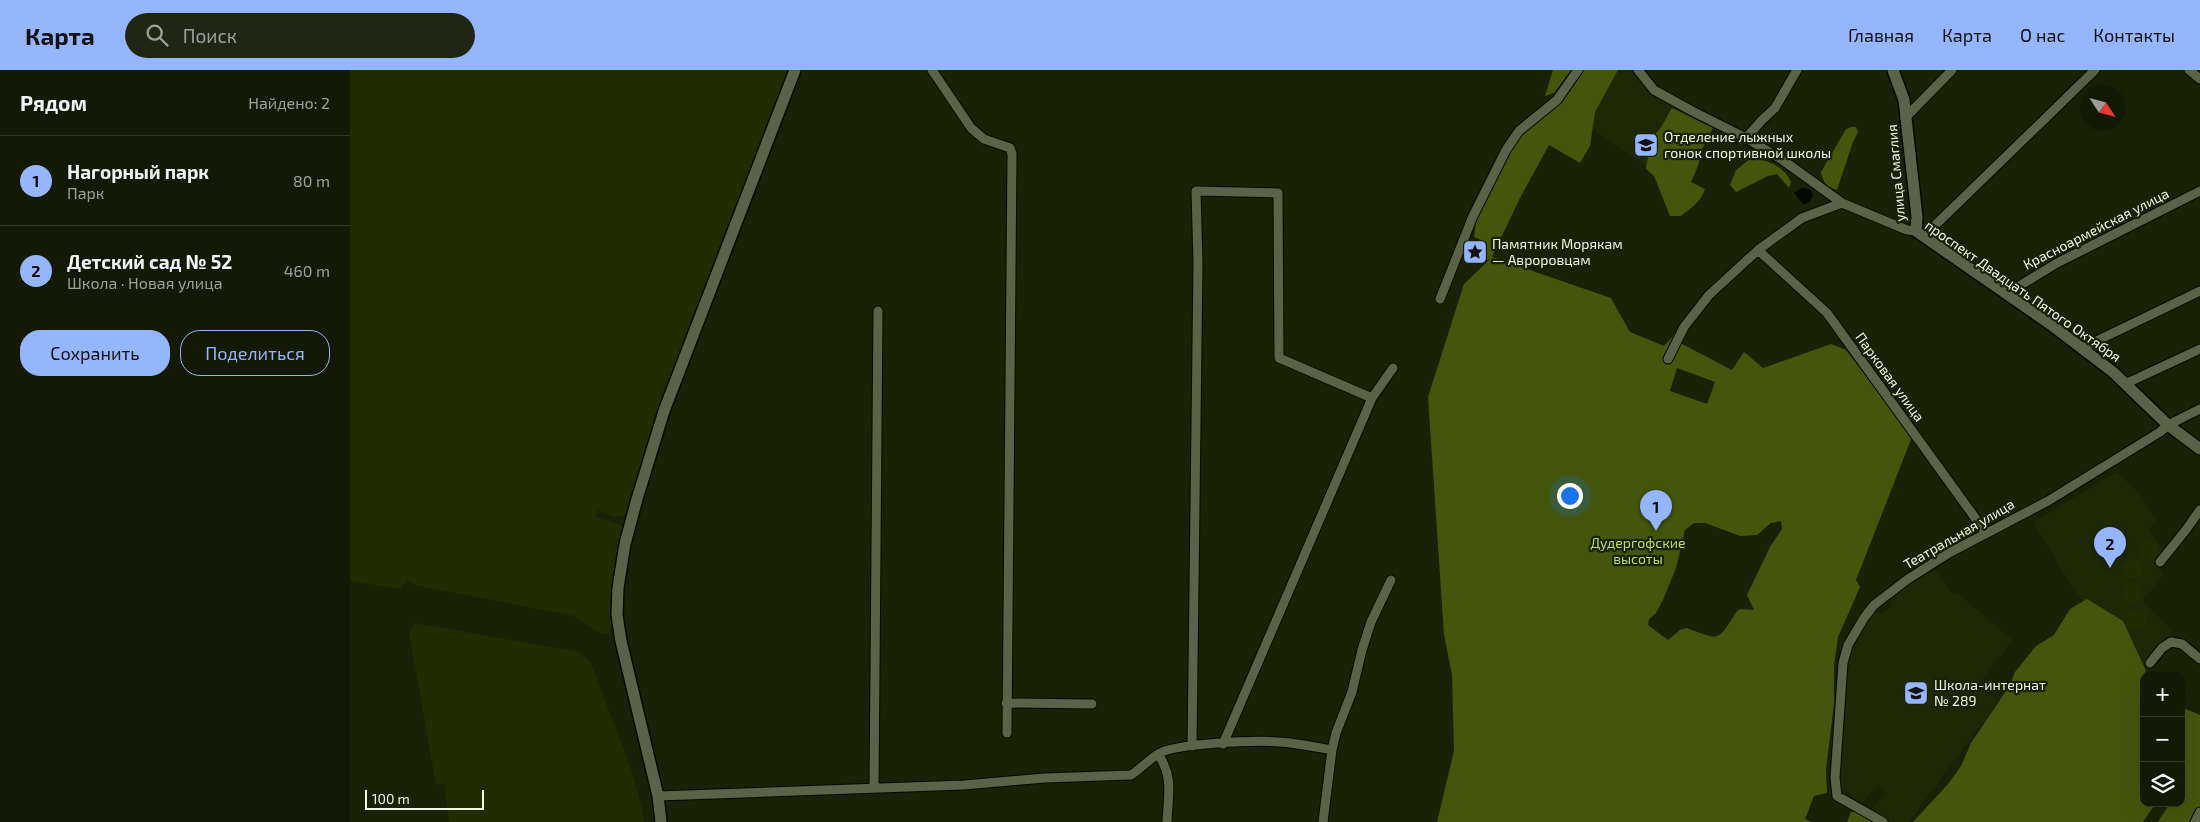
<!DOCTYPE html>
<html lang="ru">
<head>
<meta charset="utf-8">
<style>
  :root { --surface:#131905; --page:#202613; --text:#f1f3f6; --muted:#9da09a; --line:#323827; --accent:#95b6fd }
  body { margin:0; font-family:"Exo 2",sans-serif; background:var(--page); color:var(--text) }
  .controls { position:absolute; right:15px; bottom:15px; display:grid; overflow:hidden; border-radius:10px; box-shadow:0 5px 20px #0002 }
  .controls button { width:45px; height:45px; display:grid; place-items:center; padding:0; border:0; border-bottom:1px solid var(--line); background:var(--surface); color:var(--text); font:25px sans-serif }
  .compass { position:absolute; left:1730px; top:15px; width:45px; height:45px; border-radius:50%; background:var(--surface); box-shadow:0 5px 20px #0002; rotate:126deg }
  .scale { position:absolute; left:15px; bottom:12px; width:119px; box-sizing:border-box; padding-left:5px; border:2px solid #f1f7e7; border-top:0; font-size:14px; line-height:18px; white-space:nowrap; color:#f1f7e7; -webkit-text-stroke:4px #192107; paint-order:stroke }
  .you { position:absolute; left:1219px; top:425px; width:18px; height:18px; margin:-12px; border:4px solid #fff; border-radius:50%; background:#1a73e8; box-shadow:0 0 0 8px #1a73e833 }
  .badge { display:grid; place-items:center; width:32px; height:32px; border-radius:50%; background:var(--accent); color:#111; font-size:16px; font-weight:700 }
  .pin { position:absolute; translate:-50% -41px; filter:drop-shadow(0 1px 2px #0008) }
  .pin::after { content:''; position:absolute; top:26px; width:18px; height:15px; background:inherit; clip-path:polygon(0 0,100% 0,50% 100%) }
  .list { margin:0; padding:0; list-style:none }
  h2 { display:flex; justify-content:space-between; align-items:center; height:65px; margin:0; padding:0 20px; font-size:21px }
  h2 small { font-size:16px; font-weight:400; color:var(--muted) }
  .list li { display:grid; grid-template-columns:32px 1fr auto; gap:15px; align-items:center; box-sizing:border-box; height:90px; padding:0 20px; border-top:1px solid var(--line) }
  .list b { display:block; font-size:19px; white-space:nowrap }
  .list p { margin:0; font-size:16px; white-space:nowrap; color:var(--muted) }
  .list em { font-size:16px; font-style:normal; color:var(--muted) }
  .actions { display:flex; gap:10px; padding:15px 20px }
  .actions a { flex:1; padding:11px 0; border:1px solid var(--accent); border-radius:20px; text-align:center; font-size:18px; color:var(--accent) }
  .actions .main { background:var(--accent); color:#111 }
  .icon { flex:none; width:28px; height:28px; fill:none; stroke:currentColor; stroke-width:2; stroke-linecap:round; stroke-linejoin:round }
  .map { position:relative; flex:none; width:1850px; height:752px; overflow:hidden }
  header { display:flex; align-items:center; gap:30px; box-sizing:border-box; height:70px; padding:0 25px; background:var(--accent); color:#111 }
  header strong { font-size:24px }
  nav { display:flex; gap:28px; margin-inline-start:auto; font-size:18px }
  .search { width:350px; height:45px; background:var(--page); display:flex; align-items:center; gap:12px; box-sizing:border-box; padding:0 18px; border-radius:28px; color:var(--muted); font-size:19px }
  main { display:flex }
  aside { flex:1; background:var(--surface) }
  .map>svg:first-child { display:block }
</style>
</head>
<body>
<header>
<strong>Карта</strong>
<div class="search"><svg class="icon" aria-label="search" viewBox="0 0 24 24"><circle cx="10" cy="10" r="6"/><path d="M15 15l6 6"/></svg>Поиск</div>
<nav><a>Главная</a><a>Карта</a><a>О нас</a><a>Контакты</a></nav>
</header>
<main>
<aside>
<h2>Рядом<small>Найдено: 2</small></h2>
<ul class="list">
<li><span class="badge">1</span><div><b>Нагорный парк</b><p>Парк</p></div><em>80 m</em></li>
<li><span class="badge">2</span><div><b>Детский сад № 52</b><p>Школа · Новая улица</p></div><em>460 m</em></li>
</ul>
<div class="actions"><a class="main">Сохранить</a><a>Поделиться</a></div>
</aside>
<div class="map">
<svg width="1850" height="752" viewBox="0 0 1850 752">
  <rect width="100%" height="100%" fill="#192107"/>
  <!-- built -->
  <path fill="#1f2806" d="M1232 0H1281L1296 18 1345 45 1310 105 1207 36Z
    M1766 402 1790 424 1808 451 1799 458 1814 482 1803 493 1814 503 1793 531 1823 560 1801 585 1793 598 1774 584 1722 517 1683 452Z
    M1583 497 1602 523 1606 522 1663 570 1627 616 1648 631 1559 752H1524L1516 747 1536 722 1530 717H1527L1512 733 1492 718 1489 711 1496 594 1502 575 1523 544 1527 542 1531 543 1541 537V528Z"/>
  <!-- green -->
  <path fill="#212c01" d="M0 0H440L278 440 273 446 263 447 247 440 246 447 272 455 273 463 262 529V554L259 564C247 566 235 551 224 546L64 515 58 510 49 519 0 511Z
    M1789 482a10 10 0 1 1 20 0a10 10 0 1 1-20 0Z
    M1773 499a10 10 0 1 1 20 0a10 10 0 1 1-20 0Z
    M1772 523a10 10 0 1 1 20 0a10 10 0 1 1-20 0Z
    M1777 548a10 10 0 1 1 20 0a10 10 0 1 1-20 0Z
    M64 553 230 582 241 593C258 642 287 702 294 752H99L94 713 86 715 59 563Z"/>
  <!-- forest -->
  <path fill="#43560c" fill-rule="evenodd" d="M1203 0H1221L1204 23 1195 26Z
    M1233 0H1268L1245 42 1240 76 1230 93 1199 75 1170 128 1142 187 1261 228 1280 262 1314 276 1325 264 1332 274 1382 300 1394 282 1413 298 1481 274 1496 280 1562 367 1506 510 1510 517 1488 567 1484 596V634L1476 699 1477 723 1464 726 1455 749 1461 752H1087L1104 681 1102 605 1094 565 1078 327 1114 214 1140 189 1129 192 1136 172 1124 167 1126 152 1125 143 1169 62 1209 34ZM1327 298 1365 312 1357 334 1320 321ZM1431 451 1432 459 1420 477 1397 525 1404 540 1391 539 1387 541C1367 572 1371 571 1337 558L1330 560 1318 570 1298 555 1299 549 1306 543 1313 530 1326 498 1335 460 1344 453H1355L1390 466 1407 465 1421 453Z
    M1322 38 1363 58 1351 81 1348 96 1341 112 1355 119C1351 132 1341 138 1331 146H1320L1304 106 1296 99 1299 81 1288 75 1287 71C1308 71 1312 54 1322 38Z
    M1501 57H1506L1508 62 1503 72 1487 120C1477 117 1473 113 1471 102L1496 59Z
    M1400 89C1417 89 1434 96 1441 112L1439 118 1427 104 1418 106 1386 122 1380 115 1386 100Z
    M1737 529 1773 551 1796 601 1792 607 1794 608V733H1805L1804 736 1793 752H1563L1598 714 1611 696 1621 673 1660 615 1665 602 1686 576 1704 565 1720 539Z
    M1831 637 1850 645V739L1839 752H1808L1820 733H1831V715L1834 711V707L1831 706Z
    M1501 742H1510L1528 752H1497Z"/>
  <!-- water -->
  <path fill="#030800" d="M1452 118 1460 119 1463 125 1460 131 1454 135 1444 123Z"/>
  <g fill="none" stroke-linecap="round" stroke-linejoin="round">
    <defs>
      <path id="minor" d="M582 0 621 58 634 69 660 78 662 84 657 663
        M1288 0 1304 20 1342 41 1396 68 1434 91 1492 133 1557 160 1566 161
        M1839 0 1850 9
        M1556 47 1602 0
        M1396 68 1412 50 1425 38 1447 0
        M1574 166 1745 0
        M1408 180 1477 243 1636 463
        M1656 224 1707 193 1850 121
        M1090 229 1123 146 1156 80 1169 61 1207 30 1228 0
        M1732 278 1850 221
        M1318 289 1334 257 1359 225 1408 180 1452 148 1492 133
        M1775 314 1850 279
        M1022 328 1043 298
        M1810 492 1835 461 1850 440
        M1800 593 1812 578 1821 572 1832 574 1850 589
        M656 633 742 634
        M842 676 848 193 846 121 928 123 929 288 1022 328 873 674
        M808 684C824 707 818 726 817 752
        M524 718 528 241
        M308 726 614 715 695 708 781 705C791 699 798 690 808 684 825 673 907 670 929 672 947 673 964 677 982 680
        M973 752 982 680 986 663 1002 622 1012 580 1021 552 1041 510
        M1533 752 1487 726 1485 708 1493 593 1498 575 1514 548 1524 535 1558 509 1599 483 1698 431 1810 362 1818 355 1850 339
        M1845 752 1850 742"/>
      <path id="tertiary" d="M1543 0 1554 30 1567 147 1566 161 1700 254 1763 302 1818 355 1850 379
        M311 752 308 726 271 571 267 545 268 518 275 474 287 429 314 341 445 0"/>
    </defs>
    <!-- minor casing -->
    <use href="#minor" stroke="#050a00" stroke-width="11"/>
    <!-- tertiary casing -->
    <use href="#tertiary" stroke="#050a00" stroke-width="14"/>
    <!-- minor -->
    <use href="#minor" stroke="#5a6347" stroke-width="9"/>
    <!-- tertiary -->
    <use href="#tertiary" stroke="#5a6347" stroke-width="11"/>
  </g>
  <!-- icons -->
  <defs>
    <symbol id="school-square" viewBox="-11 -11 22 22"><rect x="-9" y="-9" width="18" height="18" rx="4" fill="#95b6fd" stroke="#192107"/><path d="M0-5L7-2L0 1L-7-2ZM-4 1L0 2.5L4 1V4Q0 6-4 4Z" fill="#111"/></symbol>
    <symbol id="sight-square" viewBox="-11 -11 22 22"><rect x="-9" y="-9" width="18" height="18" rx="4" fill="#95b6fd" stroke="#192107"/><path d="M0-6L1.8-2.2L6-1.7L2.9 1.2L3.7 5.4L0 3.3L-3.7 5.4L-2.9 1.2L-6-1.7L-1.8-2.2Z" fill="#111"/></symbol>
  </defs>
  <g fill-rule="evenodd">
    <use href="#school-square" x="1282" y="61" width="28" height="28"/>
    <use href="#sight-square" x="1111" y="168" width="28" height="28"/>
    <use href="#school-square" x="1552" y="609" width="28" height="28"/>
  </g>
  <g text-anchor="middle" stroke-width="4.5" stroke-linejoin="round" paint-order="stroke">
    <!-- poi labels -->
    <g font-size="14" fill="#f1f7e7" stroke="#192107" text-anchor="start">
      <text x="1314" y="72">Отделение лыжных<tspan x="1314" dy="16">гонок спортивной школы</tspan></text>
      <text x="1142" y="179">Памятник Морякам<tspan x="1142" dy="16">— Авроровцам</tspan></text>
      <text x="1584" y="620">Школа-интернат<tspan x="1584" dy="16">№ 289</tspan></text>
    </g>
    <!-- street labels -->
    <g font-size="14" fill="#f1f7e7" stroke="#192107">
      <text transform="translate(1546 103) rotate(-95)" y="5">улица Смаглия</text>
      <text transform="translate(1746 159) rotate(-27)" y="5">Красноармейская улица</text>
      <text transform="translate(1673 221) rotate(35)" y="5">проспект Двадцать Пятого Октября</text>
      <text transform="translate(1540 307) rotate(54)" y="5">Парковая улица</text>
      <text transform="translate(1609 464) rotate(-30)" y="5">Театральная улица</text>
    </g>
    <!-- park labels -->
    <g font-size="14" fill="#bbdf68" stroke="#192107">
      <text x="1288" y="478">Дудергофские<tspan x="1288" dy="16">высоты</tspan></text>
    </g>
  </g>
</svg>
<div class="controls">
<button>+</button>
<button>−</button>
<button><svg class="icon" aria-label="layers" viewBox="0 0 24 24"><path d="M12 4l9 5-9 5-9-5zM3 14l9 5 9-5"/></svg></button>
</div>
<svg class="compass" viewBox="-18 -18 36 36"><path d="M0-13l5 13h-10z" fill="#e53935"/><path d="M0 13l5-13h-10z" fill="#9da09a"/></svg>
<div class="scale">100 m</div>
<div class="you"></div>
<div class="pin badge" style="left:1306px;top:461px">1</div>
<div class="pin badge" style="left:1760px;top:498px">2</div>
</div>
</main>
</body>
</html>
